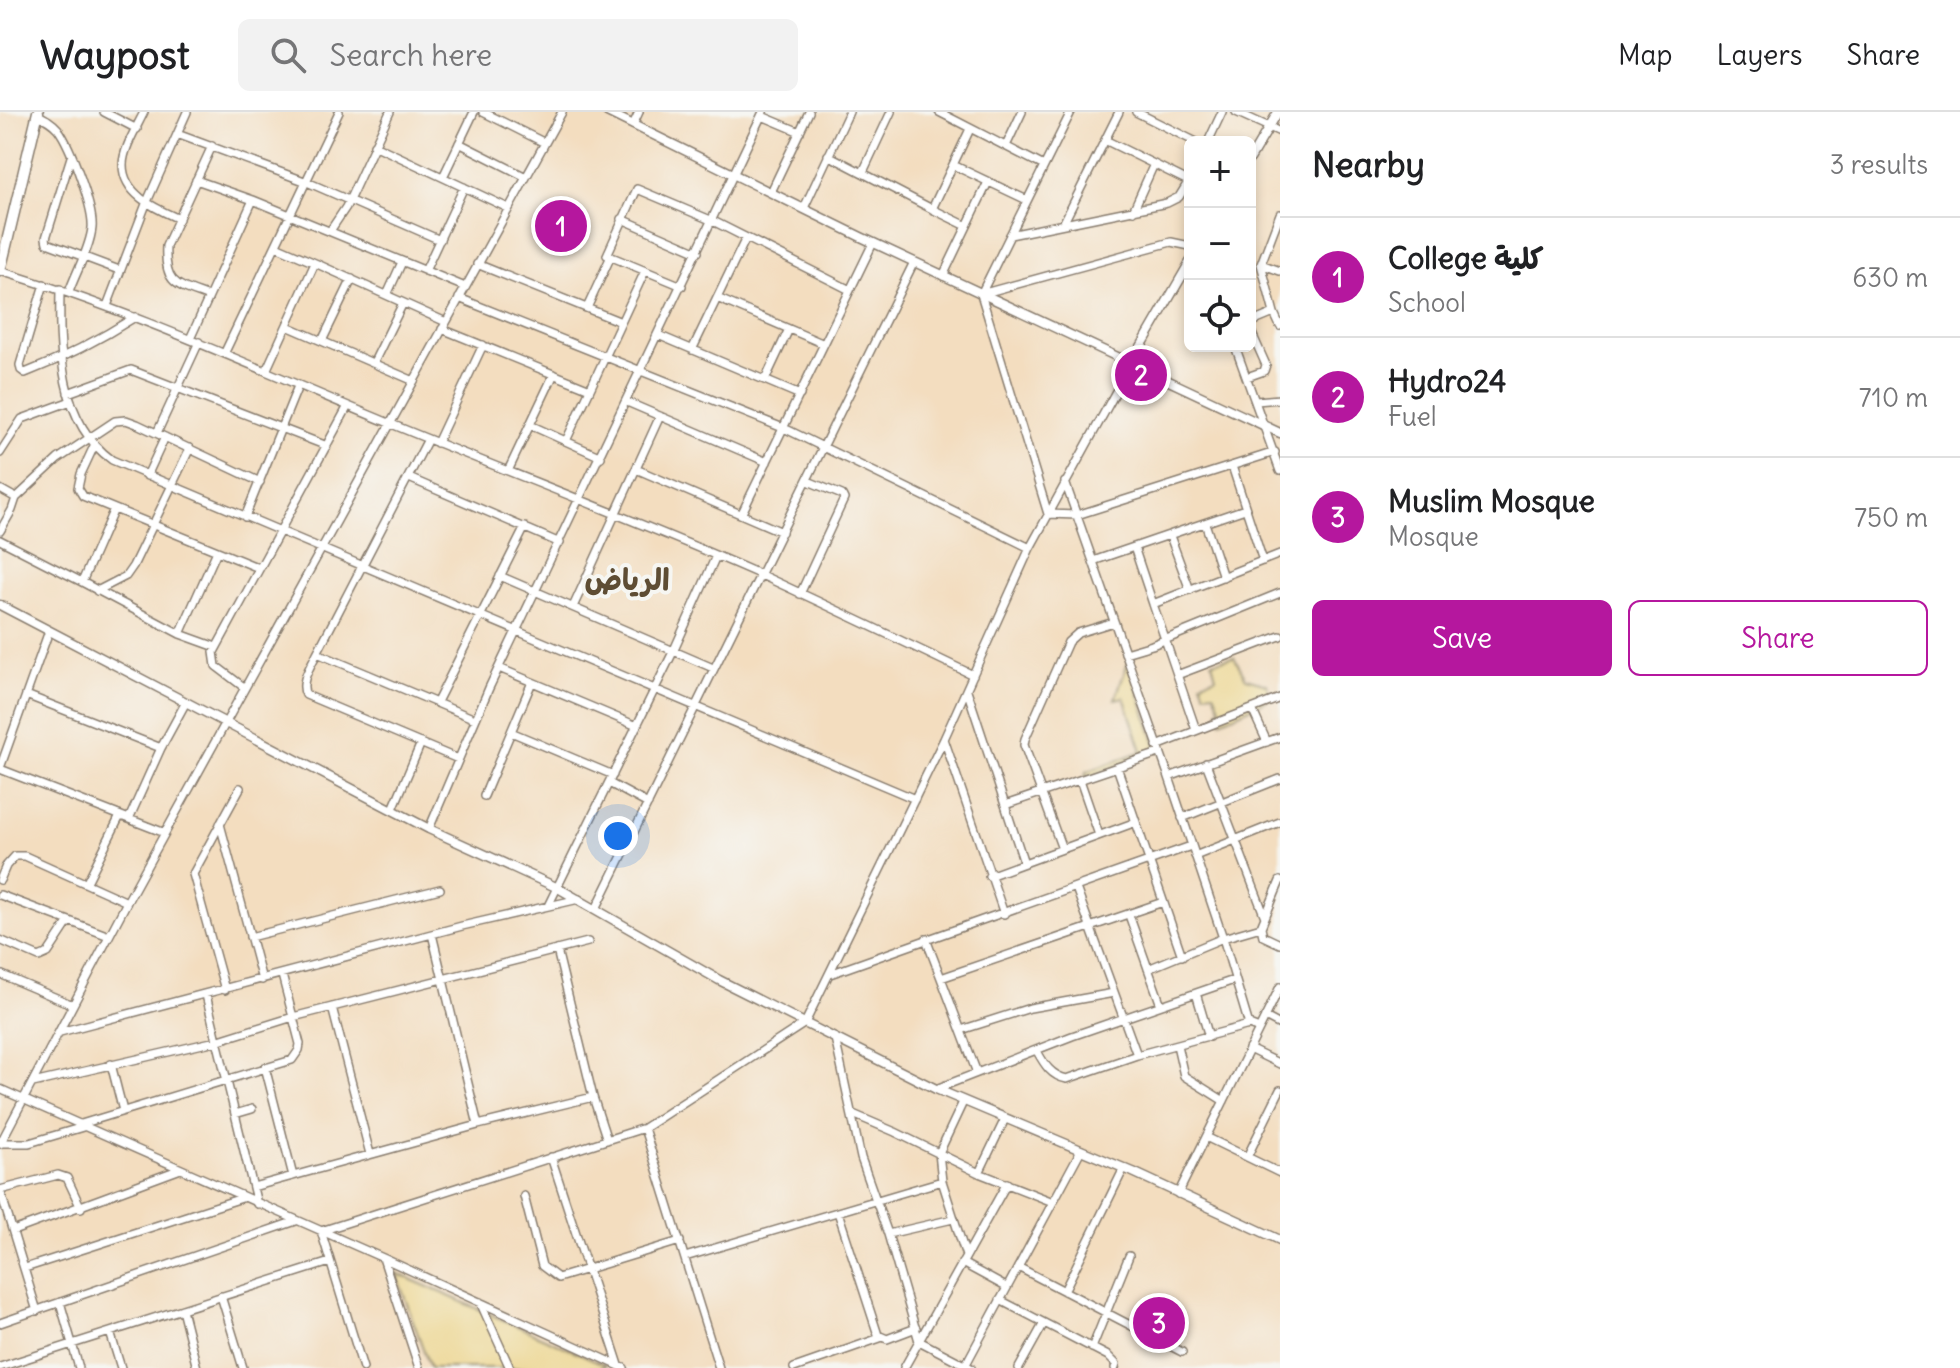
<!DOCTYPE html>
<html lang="en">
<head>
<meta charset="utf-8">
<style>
  :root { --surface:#fff; --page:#f2f2f2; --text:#202124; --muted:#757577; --line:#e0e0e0; --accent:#b5179e }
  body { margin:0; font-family:Delius,"Playpen Sans Arabic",sans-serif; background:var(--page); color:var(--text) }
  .controls { position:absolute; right:24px; top:24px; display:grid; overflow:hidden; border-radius:12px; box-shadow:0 4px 12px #0003 }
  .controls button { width:72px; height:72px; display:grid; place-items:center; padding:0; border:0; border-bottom:2px solid var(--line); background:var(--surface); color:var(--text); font:40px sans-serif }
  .you { position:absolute; left:618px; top:724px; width:28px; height:28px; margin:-20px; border:6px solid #fff; border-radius:50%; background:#1a73e8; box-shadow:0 0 0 12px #1a73e833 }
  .badge { display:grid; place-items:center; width:52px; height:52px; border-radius:50%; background:var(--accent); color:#fff; font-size:26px; font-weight:700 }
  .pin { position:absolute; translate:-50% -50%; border:4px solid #fff; box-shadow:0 2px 8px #0006 }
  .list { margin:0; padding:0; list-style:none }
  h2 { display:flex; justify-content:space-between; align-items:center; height:104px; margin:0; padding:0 32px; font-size:34px }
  h2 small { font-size:26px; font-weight:400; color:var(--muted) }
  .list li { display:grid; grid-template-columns:52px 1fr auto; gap:24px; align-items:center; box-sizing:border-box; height:120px; padding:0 32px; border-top:2px solid var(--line) }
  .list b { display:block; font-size:30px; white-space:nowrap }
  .list p { margin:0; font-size:26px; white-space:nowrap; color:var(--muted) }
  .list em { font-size:26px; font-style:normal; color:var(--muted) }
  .actions { display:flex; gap:16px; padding:24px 32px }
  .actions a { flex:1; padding:18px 0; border:2px solid var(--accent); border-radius:12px; text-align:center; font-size:28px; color:var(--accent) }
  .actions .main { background:var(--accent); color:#fff }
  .icon { flex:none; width:44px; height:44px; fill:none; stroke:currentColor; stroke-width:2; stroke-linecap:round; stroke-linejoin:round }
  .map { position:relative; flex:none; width:1280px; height:1256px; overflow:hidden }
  header { display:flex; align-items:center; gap:48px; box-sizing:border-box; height:112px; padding:0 40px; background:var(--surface); border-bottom:2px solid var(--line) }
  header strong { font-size:38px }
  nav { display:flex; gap:44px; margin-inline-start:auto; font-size:28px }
  .search { width:560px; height:72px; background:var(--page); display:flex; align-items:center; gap:20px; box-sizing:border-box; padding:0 28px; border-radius:12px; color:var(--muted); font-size:30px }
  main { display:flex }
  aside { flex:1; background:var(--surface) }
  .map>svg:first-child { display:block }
</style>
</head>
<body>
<header>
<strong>Waypost</strong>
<div class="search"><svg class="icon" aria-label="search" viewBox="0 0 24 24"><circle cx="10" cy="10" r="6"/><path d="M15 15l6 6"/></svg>Search here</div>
<nav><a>Map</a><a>Layers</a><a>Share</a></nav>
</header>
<main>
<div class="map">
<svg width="1280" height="1256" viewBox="0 0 1280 1256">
  <rect width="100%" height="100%" fill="#f6f6f2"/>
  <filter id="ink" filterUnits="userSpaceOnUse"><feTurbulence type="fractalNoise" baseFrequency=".0125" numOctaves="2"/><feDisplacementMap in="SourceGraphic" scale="16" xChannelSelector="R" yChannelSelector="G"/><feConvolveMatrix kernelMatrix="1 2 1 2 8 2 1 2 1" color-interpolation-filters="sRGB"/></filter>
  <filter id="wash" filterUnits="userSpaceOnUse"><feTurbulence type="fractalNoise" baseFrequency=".006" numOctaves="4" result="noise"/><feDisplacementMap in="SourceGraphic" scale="32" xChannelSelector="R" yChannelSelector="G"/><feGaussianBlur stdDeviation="1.8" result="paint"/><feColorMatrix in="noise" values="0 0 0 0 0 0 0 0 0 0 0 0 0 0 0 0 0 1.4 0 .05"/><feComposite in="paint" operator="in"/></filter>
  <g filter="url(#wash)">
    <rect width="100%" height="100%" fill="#f3ddbf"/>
    <!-- sand -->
    <path fill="#eeda9e" stroke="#857b5d" stroke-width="2" d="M1234 545 1246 566 1267 572 1270 587 1221 609 1218 598 1221 597 1214 580 1205 581 1201 570 1216 565 1212 550Z
      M1128 551 1158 638 1085 666 1086 660 1142 639 1124 585 1115 587Z
      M396 1161 606 1253 599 1256H430Z"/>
  </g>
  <g filter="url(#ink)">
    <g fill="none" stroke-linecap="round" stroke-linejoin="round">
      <defs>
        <path id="minor" d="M104 0 137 17
          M144 0C137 15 123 37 123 53 123 83 157 97 179 107
          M483 0 545 31
          M939 0 1044 54
          M1071 0 981 182 1048 402 1077 403 1275 340
          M1136 0 1196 30
          M1236 0 1280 20
          M38 3C46 7 52 10 58 17 70 33 94 96 92 116 90 136 76 160 69 180
          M762 4 800 20
          M633 13 639 0
          M177 22 307 70 440 128
          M1105 28 1190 70
          M1208 30 1222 0
          M459 31 526 65
          M374 33 508 96
          M1006 34 1022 0
          M828 43 932 97 970 17
          M71 45 46 126 47 131 119 158
          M953 53 1027 88
          M863 60 891 0
          M443 65 474 0
          M196 68 253 88
          M771 80 809 0
          M804 96 849 0
          M932 97 967 114 988 70
          M1133 99 1154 52
          M622 107 698 140
          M1063 112 1119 0
          M330 119 346 95 390 0
          M1010 123 1167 91 1179 85 1190 67
          M276 134 315 151
          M477 152 621 210
          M1261 152 1280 159
          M0 159C134 199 260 258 389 311 512 362 637 408 759 462 831 495 902 529 973 563
          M425 159 464 75
          M943 164 967 114
          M44 172 20 253 21 258 25 261C64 246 99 228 135 205
          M682 174 607 143 637 77 713 109 850 178
          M60 177C59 236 59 310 112 348L915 687
          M981 182 1171 130 1190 134
          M387 183 402 150
          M209 185C177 173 164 173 166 134L212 34
          M459 186 788 318 1030 436
          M717 186 824 232
          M107 194 146 92 187 0
          M587 196 611 144
          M1274 201 1261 152 1280 102
          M1250 211 1274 201 1280 214
          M287 214 414 269
          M442 217 590 277
          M658 223 800 283
          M190 227 253 88 465 175
          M322 229 352 167
          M1235 234 1280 359
          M692 238 746 126
          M225 240 339 0
          M374 250 403 191
          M266 259 315 151 446 210
          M1247 265 1264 259 1266 253 1250 217
          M765 268 789 217
          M68 281 131 258 327 334
          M1256 289 1280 287
          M627 290 767 350
          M530 313 601 345
          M157 321 199 230
          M428 327 317 541C311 554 299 570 306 583L458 647
          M566 329 645 159
          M437 331 483 233
          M94 334 81 362 78 376 83 384 259 456
          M0 341 22 307 71 289
          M1232 354 1263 449
          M636 357 782 420
          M508 359 554 262
          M147 364 165 325
          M409 366 560 431
          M1065 370 1169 665 1223 826 1249 913 1259 917
          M0 377 16 386
          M114 397 82 470 180 522 216 535
          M742 401 873 131
          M245 405 298 274
          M1205 411 1223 465
          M0 419 12 398 16 386 58 347 115 309 126 308 137 312 260 370
          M1170 424 1190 478
          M0 428 82 470
          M1134 435 1153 492 1280 442
          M1093 449 1245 397
          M500 464 713 556
          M97 479 126 464 133 454 190 336
          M800 482 844 387 842 383 808 369
          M1153 492 1196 618
          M573 495 660 304
          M180 522 217 439
          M317 541 475 607
          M1125 541 1152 533 1280 481
          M499 556 637 614
          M1177 563 1280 524
          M245 576 216 554 214 540 348 294
          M967 578 1005 693
          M26 583 161 636
          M437 590 525 415
          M1252 597 1267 630
          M511 620 613 663
          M944 627 1004 802
          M1157 634 1280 586
          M1206 651 1265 805
          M1117 655 1182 844
          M0 656 49 519
          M0 657 165 721
          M1169 665 1280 625
          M1080 668 1099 723
          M609 671 648 692
          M484 684 532 570
          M393 697 421 631
          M1182 706 1280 667
          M129 707 161 636 186 590
          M220 712 262 868
          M429 717 489 576 763 0
          M1062 737 1024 633 1025 627 1068 530 1078 521 1114 510
          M1195 744 1280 710
          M1024 751 1005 693 1159 641
          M989 764 1136 710
          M0 768 6 754 15 744H25L127 790
          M1280 769 1261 815 1263 824 1280 832
          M87 770 120 704
          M1076 776 1137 943
          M0 783 109 824
          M548 794 674 538 716 444
          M596 797 914 150
          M1129 803 1161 893
          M432 822 478 1013
          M250 825 440 777
          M926 827 941 866 1163 790
          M0 828 39 845 48 841 69 809
          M557 838 593 985 607 1028
          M1148 857 1223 826 1261 815
          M0 862 73 893
          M830 862 1191 734
          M941 866 977 961
          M225 878 193 762 240 676
          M1196 881 1209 925
          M206 883 257 1092
          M332 895 370 1042
          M1265 905 1280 913
          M961 918 1030 896 1114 881
          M60 920 462 814 579 787
          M835 926 861 1046 888 1122 919 1229 971 1256
          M1177 933 1184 964 1224 989
          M1249 937 1280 952
          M1037 939C1044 952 1051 964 1067 967L1137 943 1249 913
          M111 952 123 999
          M265 955 293 1064
          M33 971 216 929 293 905 588 830
          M0 977 383 1146 624 1256
          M936 977 1072 924 1234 868
          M963 990 939 1041 942 1069 966 1144
          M235 1002 252 997
          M853 1002 895 1020 979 1061 1053 1090
          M78 1013 292 948 299 938 300 932 282 863
          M644 1016 719 1256
          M1206 1025 1280 1061
          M0 1031H29L83 1015
          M0 1032 127 790 562 0
          M551 1045 619 1253
          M1247 1045 1280 978
          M979 1061 1005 1007
          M253 1075 478 1013 593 985
          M0 1078 37 1199
          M0 1078 58 1063 67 1066 81 1096
          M1178 1082 1280 875
          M524 1084 542 1154 558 1166 680 1129
          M838 1100 878 1223 887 1227 916 1216
          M13 1119 178 1058
          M888 1122 953 1107
          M685 1145 942 1069
          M383 1146 419 1256
          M962 1151 1006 1175
          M1018 1155 1182 1240
          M25 1156 242 1086
          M1064 1179 1124 1056
          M221 1184 243 1256
          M1000 1188 1108 1244 1116 1252 1115 1256
          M60 1190 79 1256
          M480 1190 510 1256
          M182 1197 197 1256
          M0 1211 296 1109
          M110 1220 121 1256
          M1092 1236 1129 1144
          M965 1254 1081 1038
          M0 1255 330 1150
          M363 1256 321 1119 644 1016 805 911 944 627 1030 436 1131 252
          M794 1256 880 1226
          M904 1256 1007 1071
          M1019 1256 1044 1211"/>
        <path id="tertiary" d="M607 0 861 125 1280 321
          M1250 47 1278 0
          M1131 252 1190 150
          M0 493 429 717 558 776 719 868 936 977 1133 1060 1280 1128"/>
        <path id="primary" d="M0 159 38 0"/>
      </defs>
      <!-- minor casing -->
      <use href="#minor" stroke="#887c6e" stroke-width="10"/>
      <!-- tertiary casing -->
      <use href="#tertiary" stroke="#887c6e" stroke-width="11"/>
      <!-- primary casing -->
      <use href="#primary" stroke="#887c6e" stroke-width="13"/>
      <!-- minor -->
      <use href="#minor" stroke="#fff" stroke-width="7"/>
      <!-- tertiary -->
      <use href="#tertiary" stroke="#fff" stroke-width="8"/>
      <!-- primary -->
      <use href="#primary" stroke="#fff" stroke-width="10"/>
    </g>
  </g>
  <g text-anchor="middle" stroke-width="8" stroke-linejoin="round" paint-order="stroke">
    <!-- district labels -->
    <g font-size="30" font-weight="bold" fill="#5e4d34" stroke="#f6f6f2">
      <text x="627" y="478">الرياض</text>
    </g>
  </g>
</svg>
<div class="controls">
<button>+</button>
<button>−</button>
<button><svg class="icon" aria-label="locate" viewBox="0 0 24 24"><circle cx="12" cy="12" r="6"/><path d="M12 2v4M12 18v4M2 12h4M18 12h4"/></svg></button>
</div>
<div class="you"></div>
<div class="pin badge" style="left:561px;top:114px">1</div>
<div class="pin badge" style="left:1141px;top:263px">2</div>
<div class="pin badge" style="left:1159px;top:1211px">3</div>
</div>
<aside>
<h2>Nearby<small>3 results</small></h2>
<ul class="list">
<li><span class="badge">1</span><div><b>College كلية</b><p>School</p></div><em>630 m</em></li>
<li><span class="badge">2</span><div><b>Hydro24</b><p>Fuel</p></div><em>710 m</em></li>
<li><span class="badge">3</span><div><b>Muslim Mosque</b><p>Mosque</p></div><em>750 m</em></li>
</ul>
<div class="actions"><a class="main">Save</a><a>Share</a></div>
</aside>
</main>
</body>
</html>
